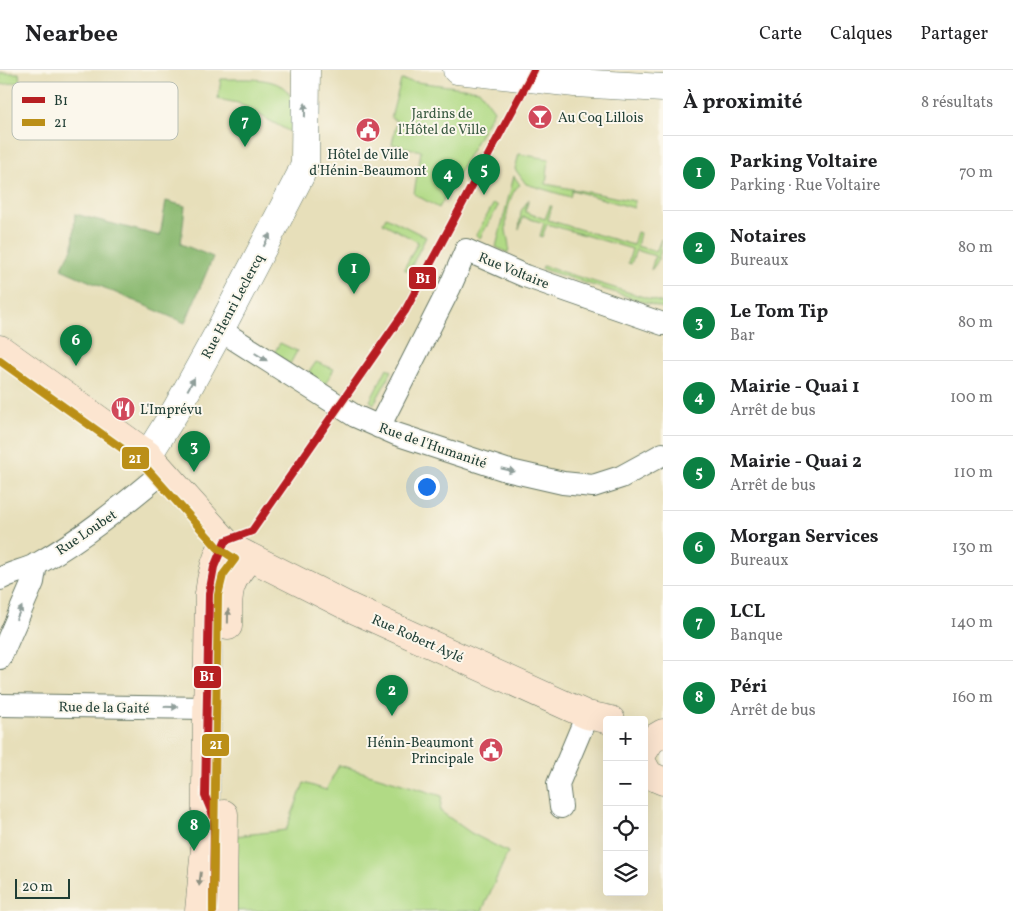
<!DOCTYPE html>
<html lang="fr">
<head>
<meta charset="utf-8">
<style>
  :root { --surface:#fff; --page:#f6f6f6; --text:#202124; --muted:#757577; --line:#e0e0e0; --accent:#0b8043 }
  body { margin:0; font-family:Vollkorn,serif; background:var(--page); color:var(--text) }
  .controls { position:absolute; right:15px; bottom:15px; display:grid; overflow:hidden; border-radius:5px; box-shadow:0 5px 20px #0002 }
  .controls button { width:45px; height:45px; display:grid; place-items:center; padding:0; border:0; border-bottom:1px solid var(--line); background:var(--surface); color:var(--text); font:25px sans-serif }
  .scale { position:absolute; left:15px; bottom:12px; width:55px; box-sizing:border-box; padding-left:5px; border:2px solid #1f3d34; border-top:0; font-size:14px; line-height:18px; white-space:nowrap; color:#1f3d34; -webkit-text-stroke:4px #fbf7ec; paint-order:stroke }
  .you { position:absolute; left:426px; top:416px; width:18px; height:18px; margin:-12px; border:4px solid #fff; border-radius:50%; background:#1a73e8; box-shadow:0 0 0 8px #1a73e833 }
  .badge { display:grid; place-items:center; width:32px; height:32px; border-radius:50%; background:var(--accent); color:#fff; font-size:16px; font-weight:700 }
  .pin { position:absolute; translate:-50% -41px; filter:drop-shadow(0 1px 2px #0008) }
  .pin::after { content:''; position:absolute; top:26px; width:18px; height:15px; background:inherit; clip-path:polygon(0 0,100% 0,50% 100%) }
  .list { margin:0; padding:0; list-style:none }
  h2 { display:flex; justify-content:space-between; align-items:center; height:65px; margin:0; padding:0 20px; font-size:21px }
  h2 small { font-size:16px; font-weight:400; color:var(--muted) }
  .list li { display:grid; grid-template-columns:32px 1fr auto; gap:15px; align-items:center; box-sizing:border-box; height:75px; padding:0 20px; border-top:1px solid var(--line) }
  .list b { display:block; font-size:19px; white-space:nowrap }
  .list p { margin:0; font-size:16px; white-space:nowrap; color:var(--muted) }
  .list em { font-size:16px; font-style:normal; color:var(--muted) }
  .icon { flex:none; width:28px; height:28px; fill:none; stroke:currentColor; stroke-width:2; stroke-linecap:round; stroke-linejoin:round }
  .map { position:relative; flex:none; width:663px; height:841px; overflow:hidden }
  header { display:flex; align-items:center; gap:30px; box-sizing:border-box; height:70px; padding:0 25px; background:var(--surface); border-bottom:1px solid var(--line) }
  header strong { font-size:24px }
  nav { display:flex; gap:28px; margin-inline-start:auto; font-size:18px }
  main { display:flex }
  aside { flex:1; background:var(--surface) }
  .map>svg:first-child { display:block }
</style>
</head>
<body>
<header>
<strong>Nearbee</strong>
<nav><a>Carte</a><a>Calques</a><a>Partager</a></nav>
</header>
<main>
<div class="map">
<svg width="663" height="841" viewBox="0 0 663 841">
  <rect width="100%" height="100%" fill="#fbf7ec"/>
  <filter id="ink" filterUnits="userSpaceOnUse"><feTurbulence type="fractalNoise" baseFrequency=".02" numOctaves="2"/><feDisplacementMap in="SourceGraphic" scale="10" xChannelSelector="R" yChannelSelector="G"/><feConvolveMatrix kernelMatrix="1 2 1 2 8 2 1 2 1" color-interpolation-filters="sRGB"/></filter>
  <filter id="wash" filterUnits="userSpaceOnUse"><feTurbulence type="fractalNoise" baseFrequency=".0096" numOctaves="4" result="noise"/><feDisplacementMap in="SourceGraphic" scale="20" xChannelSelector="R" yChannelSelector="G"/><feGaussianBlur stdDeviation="1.12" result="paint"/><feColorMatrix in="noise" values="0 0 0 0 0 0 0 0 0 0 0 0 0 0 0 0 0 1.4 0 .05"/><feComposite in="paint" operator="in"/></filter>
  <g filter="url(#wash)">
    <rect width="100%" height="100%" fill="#e7dfba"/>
    <!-- green -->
    <path fill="#b1da85" stroke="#688c5c" d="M0 3H19L20 12 0 15Z
      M221 9C241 10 286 3 292 31 294 40 292 53 292 63L238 33 218 29Z
      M401 10 479 20 494 40 439 138 414 124 421 81 392 74 397 51 391 48Z
      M519 84 549 89 546 114 635 131 634 138 572 120 570 127 526 114 515 99Z
      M514 106 520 115C511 119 506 144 506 155 505 165 511 172 508 183L496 177Z
      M529 129 525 142 545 149 550 136H552L548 150 633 175 637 162 640 163 637 176 656 182 661 169C661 181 660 191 651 200L655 186 636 180 631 194 628 193 632 179 547 154 542 167 540 166 544 153 523 147 519 160 521 141Z
      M494 133 498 136 480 168 476 165Z
      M386 147 426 167 409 201 404 199 418 172 383 153Z
      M543 196 663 233V238L542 199Z
      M280 273 297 281 290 294 274 283Z
      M316 292 334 299 324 316 307 305Z
      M387 298 392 301 374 334 370 331Z
      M339 695 442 726 440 741 471 763 508 782 482 841H234L235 766 286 760 304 713 326 720Z"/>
    <!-- forest -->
    <path fill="#8cba72" stroke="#567c53" d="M166 131 185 136 181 174 213 187 185 253 61 199 73 177 75 144 160 166Z"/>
  </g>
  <g filter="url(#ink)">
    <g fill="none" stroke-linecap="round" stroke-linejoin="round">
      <defs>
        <path id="minor" d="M220 260 355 346 396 364 506 400 563 413 593 416 621 407 663 384
          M379 357 450 217 466 180 525 206 663 254
          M0 509C12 502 27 500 39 493 86 466 122 436 163 402
          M0 588 33 512 36 494
          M0 635 207 638
          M561 737 558 714 587 645"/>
        <path id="tertiary" d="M457 0 575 13 663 18
          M148 385 176 340 220 260 300 106 305 93 306 0"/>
        <path id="secondary" d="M0 279 148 385 225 471 238 481 351 538 587 645 611 650
          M228 556C228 522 226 514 250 487
          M644 681 651 670 663 663
          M644 696 649 705 663 711
          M199 841 205 778 209 524C211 504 215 489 225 471
          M223 841 224 744"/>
      </defs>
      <!-- minor casing -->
      <use href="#minor" stroke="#657663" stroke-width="24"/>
      <!-- tertiary casing -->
      <use href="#tertiary" stroke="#657663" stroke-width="29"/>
      <!-- secondary casing -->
      <use href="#secondary" stroke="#657663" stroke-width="29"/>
      <!-- minor -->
      <use href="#minor" stroke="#fff" stroke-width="22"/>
      <!-- tertiary -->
      <use href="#tertiary" stroke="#fff" stroke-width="28"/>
      <!-- secondary -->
      <use href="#secondary" stroke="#fce5d0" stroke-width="28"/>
      <defs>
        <path id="bus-1" d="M213 841 214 748 205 726 209 524 214 497 225 471 252 461 405 241 534 0"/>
        <path id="bus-2" d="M0 291 141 392 218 478 235 489 223 505 218 525 213 841"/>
      </defs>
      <!-- bus-1 casing -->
      <use href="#bus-1" stroke="#fbf7ec" stroke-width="11"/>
      <!-- bus-2 casing -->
      <use href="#bus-2" stroke="#fbf7ec" stroke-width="11"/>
      <!-- bus-1 -->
      <use href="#bus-1" stroke="#b71f22" stroke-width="8"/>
      <!-- bus-2 -->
      <use href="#bus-2" stroke="#bb8f18" stroke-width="8"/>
    </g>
    <!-- one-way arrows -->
    <defs><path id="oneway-solid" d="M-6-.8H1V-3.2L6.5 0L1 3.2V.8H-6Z" transform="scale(1.25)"/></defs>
    <g fill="#8f9e9a">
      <use href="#oneway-solid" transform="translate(305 40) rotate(-89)"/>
      <use href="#oneway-solid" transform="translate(267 170) rotate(-63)"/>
      <use href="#oneway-solid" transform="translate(261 287) rotate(32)"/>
      <use href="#oneway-solid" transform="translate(191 314) rotate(-61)"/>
      <use href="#oneway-solid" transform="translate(508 400) rotate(14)"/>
      <use href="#oneway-solid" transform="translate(19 543) rotate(-66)"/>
      <use href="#oneway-solid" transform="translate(171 637) rotate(1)"/>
    </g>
    <g fill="#8e9182">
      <use href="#oneway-solid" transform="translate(228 546) rotate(-89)"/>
      <use href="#oneway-solid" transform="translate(200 809) rotate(97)"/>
    </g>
  </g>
  <!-- icons -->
  <defs>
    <symbol id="bar-disc" viewBox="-11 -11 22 22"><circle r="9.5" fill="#d1495b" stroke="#fbf7ec"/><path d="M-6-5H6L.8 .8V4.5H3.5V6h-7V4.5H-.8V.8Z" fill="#fff"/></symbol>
    <symbol id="civic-disc" viewBox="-11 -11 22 22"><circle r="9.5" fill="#d1495b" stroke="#fbf7ec"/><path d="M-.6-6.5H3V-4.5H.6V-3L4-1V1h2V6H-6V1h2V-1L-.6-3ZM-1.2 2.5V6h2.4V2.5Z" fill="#fff"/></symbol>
    <symbol id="restaurant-disc" viewBox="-11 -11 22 22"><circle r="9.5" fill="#d1495b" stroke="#fbf7ec"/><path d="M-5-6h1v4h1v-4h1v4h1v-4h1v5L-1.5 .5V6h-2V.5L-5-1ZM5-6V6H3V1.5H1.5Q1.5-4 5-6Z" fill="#fff"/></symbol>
  </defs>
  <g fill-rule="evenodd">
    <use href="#bar-disc" x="526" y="33" width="28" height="28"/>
    <use href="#civic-disc" x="354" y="46" width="28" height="28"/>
    <use href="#restaurant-disc" x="109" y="325" width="28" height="28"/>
    <use href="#civic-disc" x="477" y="666" width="28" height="28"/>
  </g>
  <g text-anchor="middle" stroke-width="4" stroke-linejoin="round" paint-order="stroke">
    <!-- park labels -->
    <g font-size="14" fill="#3c5c44" stroke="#fbf7ec">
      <text x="442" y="48">Jardins de<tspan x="442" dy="16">l'Hôtel de Ville</tspan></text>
    </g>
    <!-- poi labels -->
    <g font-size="14" fill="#1f3d34" stroke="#fbf7ec" text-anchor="start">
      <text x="558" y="52">Au Coq Lillois</text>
      <text x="368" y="89" text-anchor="middle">Hôtel de Ville<tspan x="368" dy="16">d'Hénin-Beaumont</tspan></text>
      <text x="140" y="344">L'Imprévu</text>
      <text x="474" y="677" text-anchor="end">Hénin-Beaumont<tspan x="474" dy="16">Principale</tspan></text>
    </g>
    <!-- street labels -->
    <g font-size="14" fill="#1f3d34" stroke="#fbf7ec">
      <text transform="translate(514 200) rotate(22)" y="5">Rue Voltaire</text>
      <text transform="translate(232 236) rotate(-62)" y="5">Rue Henri Leclercq</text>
      <text transform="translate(433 375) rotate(19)" y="5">Rue de l'Humanité</text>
      <text transform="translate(86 462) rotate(-34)" y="5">Rue Loubet</text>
      <text transform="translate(418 568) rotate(24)" y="5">Rue Robert Aylé</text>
      <text transform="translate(104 637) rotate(1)" y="5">Rue de la Gaité</text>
    </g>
  </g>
  <!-- legend -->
  <rect x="12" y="12" width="166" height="58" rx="8" fill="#fbf7ec" stroke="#b9bfb5" stroke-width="1"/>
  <rect x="22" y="27" width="23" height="6" fill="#b71f22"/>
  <rect x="22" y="49" width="23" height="7" fill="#bb8f18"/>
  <g font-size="14" fill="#1f3d34">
    <text x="54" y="35">B1</text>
    <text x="54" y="57">21</text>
  </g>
  <g stroke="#fbf7ec" stroke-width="2">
    <rect x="408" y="196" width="29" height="24" rx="5" fill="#b71f22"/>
    <rect x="121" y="376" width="29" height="24" rx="5" fill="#bb8f18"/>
    <rect x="193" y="595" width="29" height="24" rx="5" fill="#b71f22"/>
    <rect x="201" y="663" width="29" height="24" rx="5" fill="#bb8f18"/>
  </g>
  <g font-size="14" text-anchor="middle" font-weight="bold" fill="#fff">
    <text x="423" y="213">B1</text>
    <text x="135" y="393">21</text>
    <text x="207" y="611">B1</text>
    <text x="216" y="679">21</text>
  </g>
</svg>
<div class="controls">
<button>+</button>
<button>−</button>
<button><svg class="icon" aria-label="locate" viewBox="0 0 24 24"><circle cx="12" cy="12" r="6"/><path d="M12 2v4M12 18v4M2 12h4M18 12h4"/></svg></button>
<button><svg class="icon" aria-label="layers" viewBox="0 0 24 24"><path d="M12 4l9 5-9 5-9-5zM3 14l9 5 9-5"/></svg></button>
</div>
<div class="scale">20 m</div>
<div class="you"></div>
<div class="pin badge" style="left:354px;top:224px">1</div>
<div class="pin badge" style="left:392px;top:646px">2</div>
<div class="pin badge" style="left:194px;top:402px">3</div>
<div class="pin badge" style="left:448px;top:130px">4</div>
<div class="pin badge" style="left:484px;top:125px">5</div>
<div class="pin badge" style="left:76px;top:296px">6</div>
<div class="pin badge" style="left:245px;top:77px">7</div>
<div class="pin badge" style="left:194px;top:781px">8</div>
</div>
<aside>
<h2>À proximité<small>8 résultats</small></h2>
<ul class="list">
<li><span class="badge">1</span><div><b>Parking Voltaire</b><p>Parking · Rue Voltaire</p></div><em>70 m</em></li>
<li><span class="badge">2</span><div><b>Notaires</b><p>Bureaux</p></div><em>80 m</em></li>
<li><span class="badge">3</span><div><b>Le Tom Tip</b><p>Bar</p></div><em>80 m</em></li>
<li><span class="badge">4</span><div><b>Mairie - Quai 1</b><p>Arrêt de bus</p></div><em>100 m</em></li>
<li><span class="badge">5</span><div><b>Mairie - Quai 2</b><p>Arrêt de bus</p></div><em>110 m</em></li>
<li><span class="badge">6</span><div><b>Morgan Services</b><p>Bureaux</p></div><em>130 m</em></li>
<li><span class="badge">7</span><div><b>LCL</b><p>Banque</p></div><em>140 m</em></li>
<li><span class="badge">8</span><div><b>Péri</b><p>Arrêt de bus</p></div><em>160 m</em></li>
</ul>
</aside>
</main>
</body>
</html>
